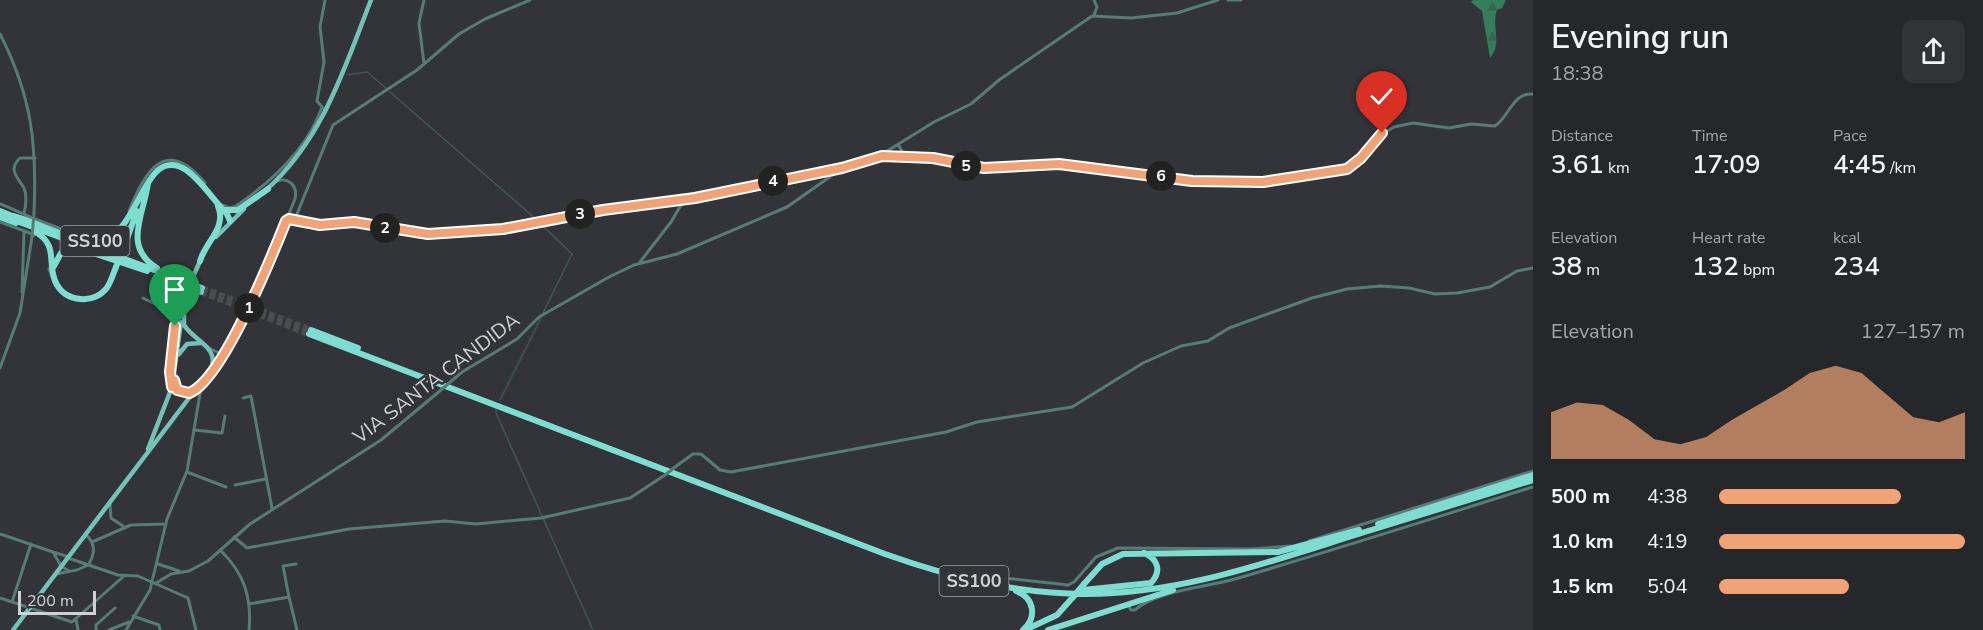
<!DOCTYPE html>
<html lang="en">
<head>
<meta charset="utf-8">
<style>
	body { margin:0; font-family:"Nunito Sans",sans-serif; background:#323337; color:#f1f3f6; height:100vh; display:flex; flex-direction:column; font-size:22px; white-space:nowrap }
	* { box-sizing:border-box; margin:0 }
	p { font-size:20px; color:#a4a5a9 }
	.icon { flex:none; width:33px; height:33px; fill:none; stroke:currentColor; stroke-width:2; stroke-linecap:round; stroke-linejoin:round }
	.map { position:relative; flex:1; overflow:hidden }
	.drawer { display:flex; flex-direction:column; background:#26272b; width:450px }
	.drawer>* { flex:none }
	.scale { position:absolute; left:18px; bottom:15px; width:78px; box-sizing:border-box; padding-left:6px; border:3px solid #d0d1d4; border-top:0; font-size:16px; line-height:21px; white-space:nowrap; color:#d0d1d4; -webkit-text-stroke:4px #323439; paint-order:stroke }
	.pin { position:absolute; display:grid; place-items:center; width:51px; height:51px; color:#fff; margin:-62px -26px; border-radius:50% 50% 50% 0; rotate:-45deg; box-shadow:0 0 6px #0007 }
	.pin .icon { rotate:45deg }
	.km { position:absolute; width:30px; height:30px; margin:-15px; border-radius:50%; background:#222; color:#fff; font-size:16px; line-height:30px; text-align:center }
	.round { display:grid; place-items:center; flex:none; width:63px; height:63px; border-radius:12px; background:#323337 }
	.headline { display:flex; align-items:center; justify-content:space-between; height:102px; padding:0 18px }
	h1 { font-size:33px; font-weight:600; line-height:45px }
	.figures { display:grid; grid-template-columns:repeat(3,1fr); gap:9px; height:102px; padding:6px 18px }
	.figures div { display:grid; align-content:center }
	.figures b { font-size:26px; font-weight:600 }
	.figures small { font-size:16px; font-weight:400 }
	.figures p { font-size:16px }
	.chart { height:168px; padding:12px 18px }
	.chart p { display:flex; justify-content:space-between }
	.chart svg { width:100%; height:108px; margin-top:6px; fill:#efa377; opacity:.7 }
	ul { padding:0 18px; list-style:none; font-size:20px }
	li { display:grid; grid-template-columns:96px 72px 1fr; align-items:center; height:45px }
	li i { height:15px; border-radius:8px; background:#efa377 }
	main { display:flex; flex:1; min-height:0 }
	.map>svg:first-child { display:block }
</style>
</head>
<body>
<main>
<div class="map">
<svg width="1533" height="630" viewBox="0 0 1533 630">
	<defs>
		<pattern id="forest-firs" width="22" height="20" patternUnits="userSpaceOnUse" patternTransform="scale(1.5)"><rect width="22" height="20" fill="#357d59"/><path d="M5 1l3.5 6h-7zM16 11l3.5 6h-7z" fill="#39644f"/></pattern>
	</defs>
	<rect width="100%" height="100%" fill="#323439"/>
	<path fill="url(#forest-firs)" d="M1473 0H1506L1502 8 1497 10C1491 26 1503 44 1490 58L1482 11 1471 2Z"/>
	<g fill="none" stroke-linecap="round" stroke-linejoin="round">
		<path stroke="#42555c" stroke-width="1.5" d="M347 75 367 72 387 89
			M390 92 537 220
			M542 225 572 254 543 313
			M500 400 541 318
			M496 409V413L593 630"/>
		<path stroke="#4a4c50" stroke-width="6" stroke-dasharray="6 3" stroke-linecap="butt" d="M202 288 311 330
			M201 292 309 334"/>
		<path stroke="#577b76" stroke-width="3" d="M424 0 419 23 424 64
			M1094 0 1097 7 1094 15
			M1228 0H1241
			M0 34C32 97 37 144 34 213
			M323 108 317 101 324 62 320 27 325 0
			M898 144 905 157
			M879 156 934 122 971 104 999 80 1092 16 1131 18 1177 13 1218 0
			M0 204C31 216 86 247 116 229
			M222 205 230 208 236 206C271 182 308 148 322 107
			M129 211C145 170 166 136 205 183
			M24 213C26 206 27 195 24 188 19 179 7 170 20 158H35
			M295 219 333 125 417 70 459 34 485 19 530 0
			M286 221 295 219 323 225 351 222 428 234 503 229 592 211 704 196 842 168 882 156 933 158 984 168 1027 164H1059L1192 181 1263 182 1347 169 1361 158 1377 137 1394 127 1413 123 1449 128 1471 124 1495 126C1509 117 1513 92 1533 94
			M0 222 35 235
			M640 262 671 222 684 200
			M49 269 55 285
			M22 292 24 232
			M143 298 176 314 171 382
			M209 348 221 354
			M0 368 20 313 32 237
			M211 370 256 293 295 199C298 186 289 177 276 181
			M462 372 517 339 539 317 609 277 634 265 677 254 787 207 841 169
			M243 398 251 396 272 508
			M195 430 222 433 225 416
			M679 464 693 454H701L720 470 731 472 946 432 977 422 1072 407 1143 363 1181 346 1208 341 1229 328 1312 298 1347 289 1381 286 1409 288 1435 294 1457 293 1490 287 1517 271 1533 268
			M187 472 226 487
			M235 485 266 479
			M110 504 111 518 123 526
			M0 534 53 552
			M86 535C96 543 95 555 88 565
			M234 537 247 548 349 529 445 521 476 524 541 518 630 498 665 475
			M1309 541 1533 471
			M92 542 131 525 166 524
			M221 551C244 573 252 598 249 630
			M68 558 118 575 138 576 188 598 196 630
			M158 564 179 571
			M69 571 61 566 53 552 69 557
			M56 574 77 570 88 565
			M996 577 1068 585 1074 582 1096 557 1118 548 1251 549 1291 546
			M156 583 171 574 189 571 208 561 250 524 381 440 435 395
			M289 597 297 630
			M0 598 72 622 124 576
			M12 602 31 544
			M249 604 289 597 283 566 296 564
			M1128 605 1131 610H1135C1155 591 1208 587 1235 579 1335 550 1434 518 1533 487
			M133 616 159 625 160 630
			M76 619 78 630
			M96 630V625L115 608
			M109 630 129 622
			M126 630 150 590 167 519 187 471 202 382"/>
		<path stroke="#74c1b7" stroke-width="4.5" d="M266 190C323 139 344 69 371 0
			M216 237 244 209
			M192 279 201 259
			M183 307 188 289
			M179 354 187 344 201 343
			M174 382 181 393 195 391
			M148 449 172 387 181 322
			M13 630 211 369C220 347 194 341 184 325V306"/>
		<path stroke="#7eddd0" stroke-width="6" d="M148 183C144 214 122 247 157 268
			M225 210H238L268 189
			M0 211 17 218
			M13 216C38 222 76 245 101 240 141 233 143 143 186 170 201 180 214 201 227 214L230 221
			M0 217 16 223
			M14 220 86 247
			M34 231C61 246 45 264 57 285 67 302 93 304 106 289 111 283 113 274 116 267
			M82 243 202 288
			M124 247 137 211
			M200 261C206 241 227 228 218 206
			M54 266 61 253 72 248 81 249 147 271
			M165 279 201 292
			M311 330 358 348
			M309 334 885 554C950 577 1016 594 1085 594 1184 594 1274 560 1368 531 1423 514 1478 497 1533 480
			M1378 524 1533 475
			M1084 584 1102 564 1123 554 1278 552 1359 530
			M1083 590 1151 583C1162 571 1158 559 1144 553
			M1016 591C1035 598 1037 618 1023 630
			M1025 630 1057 615 1074 596
			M1048 630 1173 590"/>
		<path stroke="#577b76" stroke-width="3" d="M32 237 34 213
			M435 395 462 372
			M665 475 679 464"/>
		<path stroke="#74c1b7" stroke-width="4.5" d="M188 289 192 279"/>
		<path stroke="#7eddd0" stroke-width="6" d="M116 267 124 247
			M1074 596 1084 584"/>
	</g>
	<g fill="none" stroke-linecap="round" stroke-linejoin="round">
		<g stroke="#fff" stroke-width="12">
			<path id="route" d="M175 326 170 372 172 387 174 380 177 390 189 393C222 381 272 256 286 221L289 219 320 225 354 222 428 234 503 229 603 210 695 198 842 168 882 156 933 158 984 168 1059 164 1192 181 1263 182 1347 169 1361 158 1382 133"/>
		</g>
		<use href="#route" stroke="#efa377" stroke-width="8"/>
	</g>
	<g text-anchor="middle" stroke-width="5" stroke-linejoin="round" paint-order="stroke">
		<g fill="#323439" stroke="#a1a2a6" stroke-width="1.5">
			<rect x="60.5" y="226" width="69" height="30" rx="4.5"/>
			<rect x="939.5" y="566" width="69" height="30" rx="4.5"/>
		</g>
		<g font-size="18" font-weight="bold" fill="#d0d1d4">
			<text x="95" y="247">SS100</text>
			<text x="974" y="587">SS100</text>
		</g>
		<g font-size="20" fill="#d0d1d4" stroke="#323439">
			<text transform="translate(436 378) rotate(-37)" y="7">VIA SANTA CANDIDA</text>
		</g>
	</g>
</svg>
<div class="scale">200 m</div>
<div class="pin" style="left:175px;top:326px;background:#1e9e55"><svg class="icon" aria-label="arrive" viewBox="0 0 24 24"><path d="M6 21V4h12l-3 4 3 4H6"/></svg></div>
<div class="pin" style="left:1382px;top:133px;background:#d93025"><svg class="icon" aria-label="check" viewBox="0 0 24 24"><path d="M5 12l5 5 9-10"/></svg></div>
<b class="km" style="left:249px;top:308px">1</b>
<b class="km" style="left:385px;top:228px">2</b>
<b class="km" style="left:580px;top:214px">3</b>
<b class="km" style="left:773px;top:181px">4</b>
<b class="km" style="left:966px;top:166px">5</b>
<b class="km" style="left:1161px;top:176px">6</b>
</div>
<section class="drawer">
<div class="headline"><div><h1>Evening run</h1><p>18:38</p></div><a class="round"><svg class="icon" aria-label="share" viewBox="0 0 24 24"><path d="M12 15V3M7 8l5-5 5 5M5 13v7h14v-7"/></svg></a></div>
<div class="figures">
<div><p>Distance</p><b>3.61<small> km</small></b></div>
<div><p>Time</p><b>17:09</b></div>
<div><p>Pace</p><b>4:45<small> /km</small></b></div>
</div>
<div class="figures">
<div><p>Elevation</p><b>38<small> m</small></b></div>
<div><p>Heart rate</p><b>132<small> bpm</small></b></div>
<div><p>kcal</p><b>234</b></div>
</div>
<div class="chart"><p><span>Elevation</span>127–157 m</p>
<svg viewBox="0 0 160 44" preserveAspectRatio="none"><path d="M0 44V25L10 21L20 22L30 28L40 36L50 38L60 35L70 28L80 22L90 16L100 9L110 6L120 9L130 18L140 27L150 29L160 25V44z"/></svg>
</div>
<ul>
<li><b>500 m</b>4:38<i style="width:74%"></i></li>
<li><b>1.0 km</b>4:19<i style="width:100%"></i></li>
<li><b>1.5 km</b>5:04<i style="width:53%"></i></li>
</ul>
</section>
</main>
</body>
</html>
